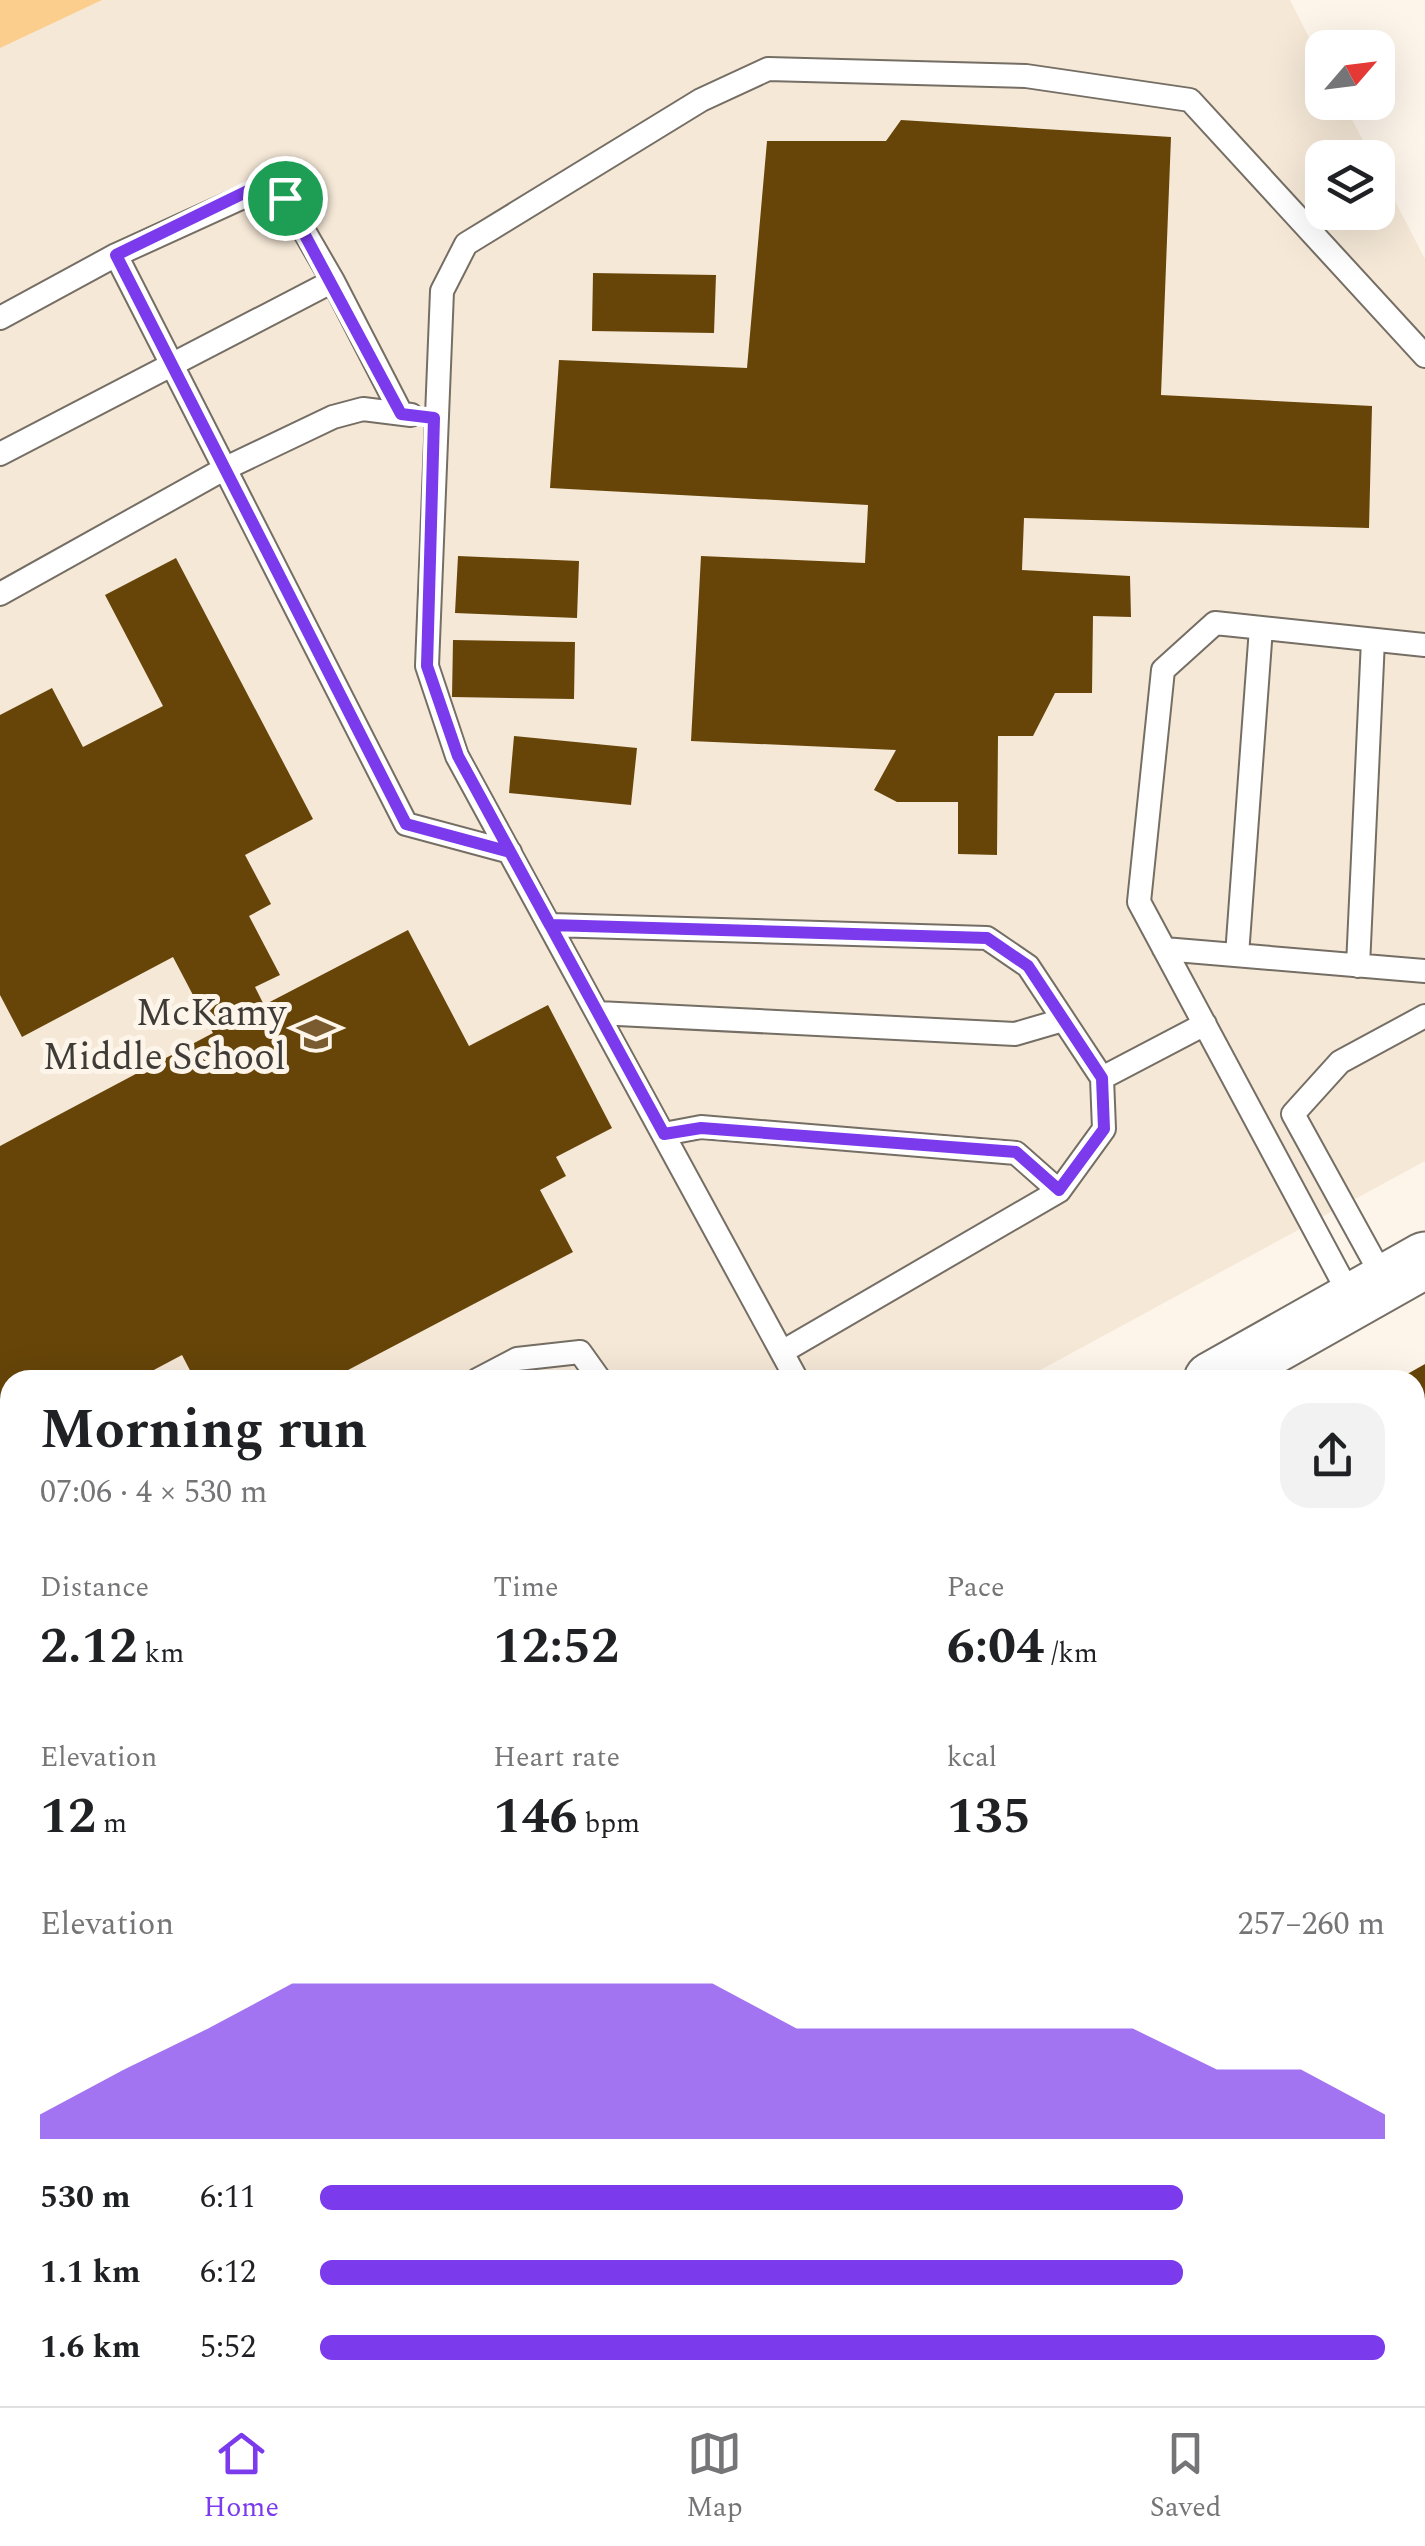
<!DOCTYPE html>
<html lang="en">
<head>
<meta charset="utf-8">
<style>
	body { margin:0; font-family:Spectral,serif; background:#f2f2f2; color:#202124; height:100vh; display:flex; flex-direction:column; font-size:38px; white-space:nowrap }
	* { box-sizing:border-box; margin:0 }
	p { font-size:32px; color:#757577 }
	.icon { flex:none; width:55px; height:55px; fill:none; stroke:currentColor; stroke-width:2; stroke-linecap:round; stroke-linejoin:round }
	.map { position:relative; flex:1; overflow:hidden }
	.drawer { position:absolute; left:0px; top:1370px; width:1425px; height:1038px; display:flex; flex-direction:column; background:#fff; border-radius:30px 30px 0 0; box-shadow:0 10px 40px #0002 }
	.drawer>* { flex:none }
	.needle { width:65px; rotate:62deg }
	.tools { position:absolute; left:1305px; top:30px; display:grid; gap:20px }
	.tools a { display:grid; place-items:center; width:90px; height:90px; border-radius:20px; background:#fff; box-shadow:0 10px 40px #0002; font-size:50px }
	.pin { position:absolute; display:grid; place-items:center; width:85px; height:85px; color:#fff; margin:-42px; border:5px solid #fff; border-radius:50%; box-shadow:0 2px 10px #0007 }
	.round { display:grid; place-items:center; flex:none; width:105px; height:105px; border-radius:30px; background:#f2f2f2 }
	.head { display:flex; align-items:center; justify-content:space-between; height:170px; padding:0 40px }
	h1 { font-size:55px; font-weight:700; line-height:75px }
	.figures { display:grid; grid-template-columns:repeat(3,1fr); gap:15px; height:170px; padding:10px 40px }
	.figures div { display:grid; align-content:center }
	.figures b { font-size:50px; font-weight:700 }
	.figures small { font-size:28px; font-weight:400 }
	.figures p { font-size:28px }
	.chart { height:280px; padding:20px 40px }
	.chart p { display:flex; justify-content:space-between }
	.chart svg { width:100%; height:180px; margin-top:10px; fill:#7c3aed; opacity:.7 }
	ul { padding:0 40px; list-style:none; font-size:32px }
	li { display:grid; grid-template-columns:160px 120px 1fr; align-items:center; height:75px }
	li i { height:25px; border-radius:12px; background:#7c3aed }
	.menu { display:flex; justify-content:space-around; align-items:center; height:140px; border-top:2px solid #e0e0e0; background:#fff; font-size:28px; color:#757577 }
	.menu a { display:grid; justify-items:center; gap:5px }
	.menu .selected { color:#7c3aed }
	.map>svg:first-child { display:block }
</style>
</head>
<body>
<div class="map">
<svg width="1425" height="2406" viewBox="0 0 1425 2406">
	<rect width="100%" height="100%" fill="#fdf5ea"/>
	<path fill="#f5e8d7" d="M0 0H1290L1322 63V102L1343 103 1372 157 1322 158V212H1378V168L1425 259V1161L1022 1380H10V1810L0 1791Z"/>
	<path fill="#fcce8e" d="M0 0H102L0 48Z"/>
	<path fill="#674509" d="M901 120 1171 137 1161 395 1372 406 1369 528 1024 518 1022 570 1130 576 1131 617 1093 616 1092 693H1055L1033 736H998L997 855 958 854V802H897L874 790 896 750 691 741 701 556 865 563 868 505 550 488 559 360 747 368 767 141H886Z
		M593 273 716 275 714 333 592 331Z
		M458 556 579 561 577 618 455 613Z
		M176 558 313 819 245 855 271 904 249 916 280 975 255 987 264 1005 408 930 469 1046 548 1005 612 1128 556 1157 566 1176 540 1190 573 1252 329 1380H195L182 1355 135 1380H10V1446L0 1451V1146L213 1033 173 957 22 1037 0 995V715L52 688 83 747 163 706 105 595Z
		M453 640 575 642 574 699 452 697Z
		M514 736 637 748 631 805 509 793Z
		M1425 1364V1407L1420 1410 1415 1400V1380L1402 1377Z
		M1415 2013 1425 2031V2111L1415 2117Z
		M10 2225V2289L0 2271V2231Z
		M1425 2351V2406H1388L1383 2398H1415V2357Z
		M302 2398H430L414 2406H307Z
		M753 2398H809L814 2406H753L757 2404Z
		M847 2398H912L896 2406H851Z"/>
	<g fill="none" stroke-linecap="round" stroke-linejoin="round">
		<g stroke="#756e64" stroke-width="26">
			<path id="service" d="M116 255 263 188 285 198 333 281
				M0 318 116 255 406 824 510 852
				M0 454 333 281 401 413
				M0 594 224 469 333 417 363 409 411 415
				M550 925 987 938 1028 966 1102 1078 1104 1129 1059 1191 782 1352
				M1164 949 1425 971
				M1237 955 1261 628
				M1358 966 1373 640
				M598 1013 1015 1034 1063 1020
				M1102 1078 1205 1024
				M664 1134 701 1127 1016 1153 1059 1191
				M1386 1283 1293 1114 1340 1062 1425 1016
				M1353 1301 1139 902 1163 670 1215 623 1425 645
				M477 1380 517 1359 580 1352 600 1380
				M797 1380 457 756 427 666 442 291 466 244 701 100 768 69 1026 76 1190 100 1425 356
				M0 1703 10 1723"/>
		</g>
		<g stroke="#756e64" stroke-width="46">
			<path id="minor" d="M1415 1667 1425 1662
				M1415 2255 1425 2250
				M104 2406 119 2398
				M1148 2406 1163 2398"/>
		</g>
		<g stroke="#756e64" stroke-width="59">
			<path id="tertiary" d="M1212 1380 1425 1260
				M0 2061 10 2055"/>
		</g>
		<use href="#service" stroke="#fff" stroke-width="22"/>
		<use href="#minor" stroke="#fff" stroke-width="42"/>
		<use href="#tertiary" stroke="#fff" stroke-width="55"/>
	</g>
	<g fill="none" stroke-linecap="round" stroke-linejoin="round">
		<g stroke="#fff" stroke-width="20">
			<path id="route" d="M285 198 401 414 434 418 427 666 458 756 664 1134 701 1128 1016 1152 1059 1190 1104 1129 1102 1078 1028 966 987 938 550 925 510 852 406 824 116 255 252 189 274 191 285 198"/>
		</g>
		<use href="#route" stroke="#7c3aed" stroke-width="12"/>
	</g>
	<defs>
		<g id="school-bare" transform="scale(3)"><path d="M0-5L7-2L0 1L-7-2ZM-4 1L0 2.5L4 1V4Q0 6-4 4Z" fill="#795b2f" stroke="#fdf5ea" stroke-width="2.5" paint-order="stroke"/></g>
	</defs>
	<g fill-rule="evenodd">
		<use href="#school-bare" x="316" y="1034"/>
	</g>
	<g text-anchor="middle" stroke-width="10" stroke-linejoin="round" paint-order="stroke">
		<g font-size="38" fill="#3f3c38" stroke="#fdf5ea" text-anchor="end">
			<text x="286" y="1025">McKamy<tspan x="286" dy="44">Middle School</tspan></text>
		</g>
	</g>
</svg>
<div class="tools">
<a><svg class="needle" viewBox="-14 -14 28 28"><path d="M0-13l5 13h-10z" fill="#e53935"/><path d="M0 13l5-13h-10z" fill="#757577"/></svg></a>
<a><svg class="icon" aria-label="layers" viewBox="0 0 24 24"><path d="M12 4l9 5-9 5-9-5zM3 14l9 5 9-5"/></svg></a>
</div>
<div class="pin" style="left:285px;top:198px;background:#1e9e55"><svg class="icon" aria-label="arrive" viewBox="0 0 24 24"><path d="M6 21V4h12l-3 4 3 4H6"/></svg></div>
<section class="drawer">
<div class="head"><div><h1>Morning run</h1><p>07:06 · 4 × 530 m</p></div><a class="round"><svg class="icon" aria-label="share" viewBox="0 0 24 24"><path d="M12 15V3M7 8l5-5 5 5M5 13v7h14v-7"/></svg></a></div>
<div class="figures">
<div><p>Distance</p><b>2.12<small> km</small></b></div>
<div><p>Time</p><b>12:52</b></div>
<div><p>Pace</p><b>6:04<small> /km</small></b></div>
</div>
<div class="figures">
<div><p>Elevation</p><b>12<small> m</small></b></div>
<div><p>Heart rate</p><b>146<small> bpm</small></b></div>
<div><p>kcal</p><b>135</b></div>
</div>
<div class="chart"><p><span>Elevation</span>257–260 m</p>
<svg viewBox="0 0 160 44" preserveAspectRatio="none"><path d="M0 44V38L10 27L20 17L30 6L40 6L50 6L60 6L70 6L80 6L90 17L100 17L110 17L120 17L130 17L140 27L150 27L160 38V44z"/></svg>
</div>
<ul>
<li><b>530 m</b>6:11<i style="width:81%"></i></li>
<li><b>1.1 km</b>6:12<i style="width:81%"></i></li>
<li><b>1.6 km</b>5:52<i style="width:100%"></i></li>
</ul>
</section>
</div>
<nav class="menu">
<a class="selected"><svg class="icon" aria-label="home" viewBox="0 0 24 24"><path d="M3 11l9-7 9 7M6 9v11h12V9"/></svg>Home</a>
<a><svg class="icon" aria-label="map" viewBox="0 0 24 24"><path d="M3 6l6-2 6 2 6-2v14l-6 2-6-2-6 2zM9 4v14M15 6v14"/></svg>Map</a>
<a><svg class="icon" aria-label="saved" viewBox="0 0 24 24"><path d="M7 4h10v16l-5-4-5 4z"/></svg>Saved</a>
</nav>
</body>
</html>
